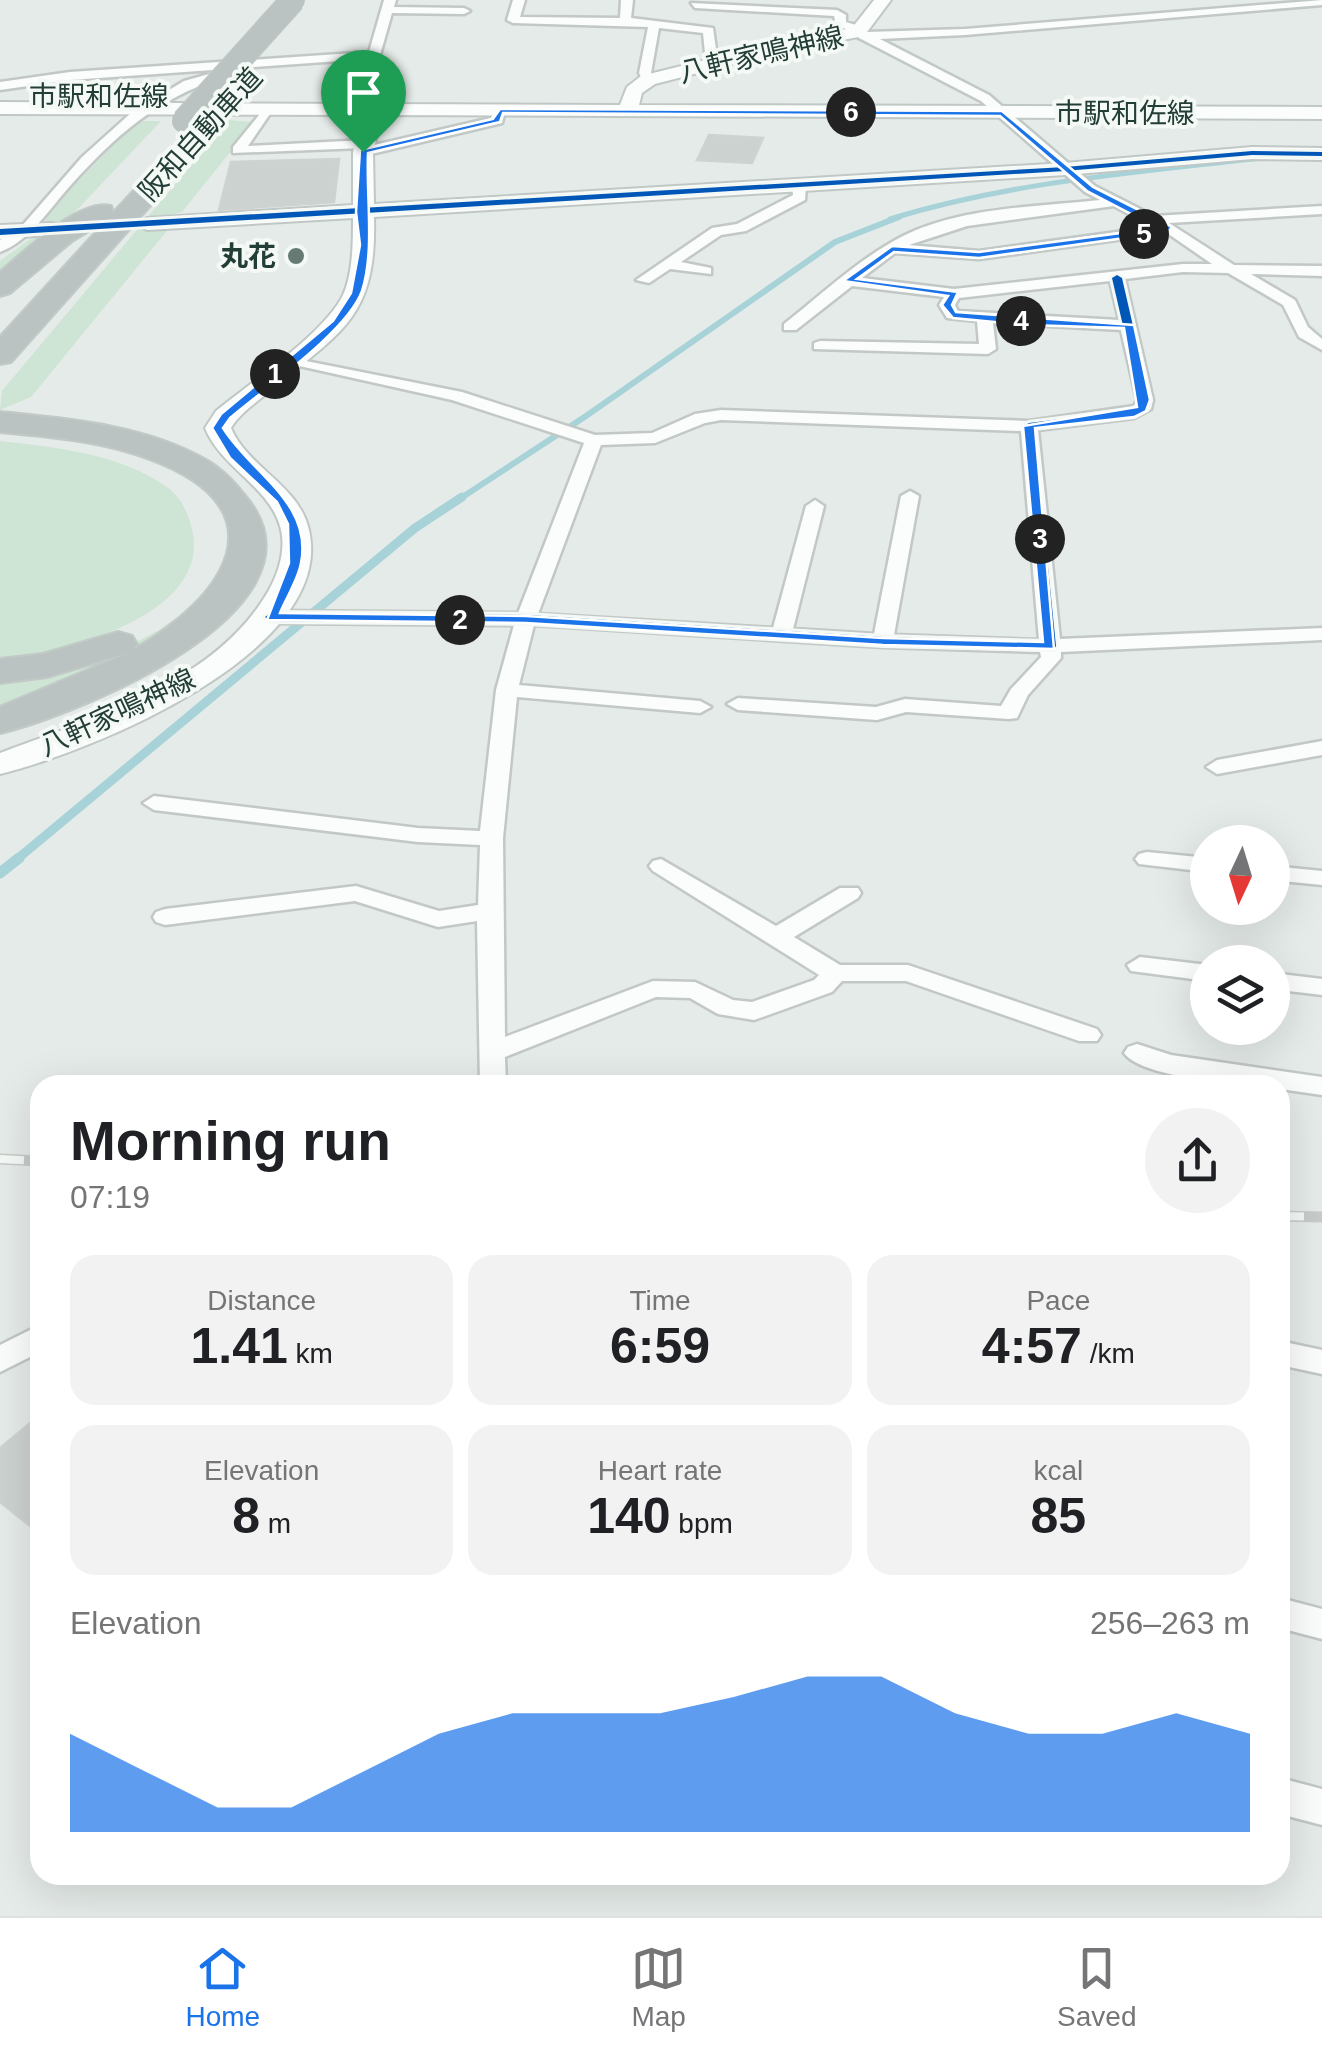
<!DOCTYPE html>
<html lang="en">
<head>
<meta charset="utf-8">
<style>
	body { margin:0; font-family:Arial,"Noto Sans JP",sans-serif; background:#f2f2f2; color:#202124; height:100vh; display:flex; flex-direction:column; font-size:38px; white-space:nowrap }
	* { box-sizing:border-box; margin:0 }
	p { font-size:32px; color:#757577 }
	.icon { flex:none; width:55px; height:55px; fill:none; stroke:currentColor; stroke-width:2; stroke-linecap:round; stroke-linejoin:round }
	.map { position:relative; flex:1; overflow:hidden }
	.sheet { position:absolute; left:30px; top:1075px; width:1260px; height:810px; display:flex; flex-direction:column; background:#fff; border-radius:30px; box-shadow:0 10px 40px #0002 }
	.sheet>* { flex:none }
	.needle { width:65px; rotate:184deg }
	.tools { position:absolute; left:1190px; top:825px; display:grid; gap:20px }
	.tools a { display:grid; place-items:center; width:100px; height:100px; border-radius:50%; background:#fff; box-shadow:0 10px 40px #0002; font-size:50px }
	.pin { position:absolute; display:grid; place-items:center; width:85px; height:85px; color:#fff; margin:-102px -42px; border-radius:50% 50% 50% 0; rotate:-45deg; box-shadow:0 0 10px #0007 }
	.pin .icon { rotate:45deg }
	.km { position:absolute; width:50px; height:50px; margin:-25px; border-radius:50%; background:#222; color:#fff; font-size:28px; line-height:50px; text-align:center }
	.round { display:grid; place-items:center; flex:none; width:105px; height:105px; border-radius:52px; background:#f2f2f2 }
	.head { display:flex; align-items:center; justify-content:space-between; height:170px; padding:0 40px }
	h1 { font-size:55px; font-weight:700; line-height:75px }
	.figures { display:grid; grid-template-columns:repeat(3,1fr); gap:15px; height:170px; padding:10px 40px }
	.figures div { display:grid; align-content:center; border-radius:25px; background:#f2f2f2; text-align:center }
	.figures b { font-size:50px; font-weight:700 }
	.figures small { font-size:28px; font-weight:400 }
	.figures p { font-size:28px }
	.chart { height:280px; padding:20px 40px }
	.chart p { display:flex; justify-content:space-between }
	.chart svg { width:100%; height:180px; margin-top:10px; fill:#1a73e8; opacity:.7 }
	.dock { display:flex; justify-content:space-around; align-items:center; height:140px; border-top:2px solid #e0e0e0; background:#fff; font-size:28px; color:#757577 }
	.dock a { display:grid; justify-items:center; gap:5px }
	.dock .active { color:#1a73e8 }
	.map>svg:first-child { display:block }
</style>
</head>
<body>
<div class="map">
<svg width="1322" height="1916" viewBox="0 0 1322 1916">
	<rect width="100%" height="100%" fill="#e5ebe8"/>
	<path fill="#cee4d4" d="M229 120 252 122 251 126 182 212 152 219 170 227 31 397 0 410 2 391Z
		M143 121H161L53 235 0 278V261L33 237 44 236 56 224 41 219 132 126Z
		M0 441C54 447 123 454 168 488 182 498 190 517 193 534 207 618 59 653 0 661Z
		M209 594 142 648 0 710V682L112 655 159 630Z"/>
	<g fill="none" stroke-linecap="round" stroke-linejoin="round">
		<path stroke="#a7d3d8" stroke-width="5" d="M890 219C1014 181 1142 172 1270 157"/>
		<path stroke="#a7d3d8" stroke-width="6" d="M458 500 586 416 835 242 899 217"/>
		<path stroke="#a7d3d8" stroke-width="9" d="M16 860 415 528 462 497"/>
		<path stroke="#a7d3d8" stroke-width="11" d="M0 873 19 858"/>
	</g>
	<path fill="#ccd2cf" stroke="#ced3d1" stroke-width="2.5" d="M709 135 763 138 752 163 697 160Z
		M339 159 334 202 219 210 231 162Z
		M40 1415V1534L0 1502V1448Z"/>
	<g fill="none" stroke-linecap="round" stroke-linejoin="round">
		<g stroke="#c2c8c5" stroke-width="5">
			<path id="street" d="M384 0H396L394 7 464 8 470 11 464 14 392 13 380 55 383 97 377 101 371 97 368 59 70 80 0 90V82L70 72 369 52Z
				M513 0H525L520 17 620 18 621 0H633L631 18 713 28 718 63 712 67 706 63 703 33 659 28 651 73 654 80 644 83 639 73 648 27 513 23 507 20Z
				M1322 0V5L965 35 880 39 989 95 1095 186 1154 216 1322 206V214L1169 223 1234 265 1322 266V276L1251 274 1295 300 1308 327 1322 339V350L1299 337 1283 305 1228 273 1183 272 1125 279 1153 400 1151 409 1134 418 1038 430 1060 639 1322 628V640L1061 652V658L1028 695 1017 718 1009 719 906 712 877 720 738 710 727 704 738 698 876 707 905 699 1001 706 1011 689 1041 657 1040 652 883 647 534 625 519 685 700 701 711 707 700 713 517 697 503 838 505 1037 653 981 695 982 733 1000 752 1002 814 980 819 975 653 871 649 866 653 861 661 859 776 926 840 888H858L861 893 858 898 794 937 840 965H908L1097 1029 1101 1035 1097 1041H1079L906 981H842L832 992 754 1020 718 1014 690 998 656 997 505 1057 506 1085H480L477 921 438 927 355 901 165 925 156 922 153 917 156 912 165 909 356 886 439 911 478 905 480 845 418 842 154 810 143 803 154 796 418 828 480 831 496 690 514 625 271 623 261 617 271 611 518 613 584 443 452 400 286 363V357L462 392 595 435 652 433 695 414 721 410 1029 421 1134 406 1137 400 1121 330 993 323 996 349 988 354 814 349V343L820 341 979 344 977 321 947 318 939 305 944 297 852 286 796 330H784V324C822 294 860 258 903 236 961 207 1036 207 1100 200L1085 192 981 101 859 38 853 31 836 26 834 16 695 8 691 3 837 10 846 15V22L866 28 867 32 965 29ZM1114 206 1153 227 979 251 909 245 967 226ZM1167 233 1212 264H1183L954 289 862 278 895 253 979 259ZM1110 281 1119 320 958 311 955 305 959 298ZM721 420 1021 431 1039 640 894 635 919 496 910 491 901 496 874 634 793 629 824 506 815 500 806 506 773 628 538 614 601 445 655 443 705 423Z
				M216 72 220 79C159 97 114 137 71 185 49 209 31 240 0 252V240L21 227 82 157 131 113 184 81Z
				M268 104 274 108 248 146 365 140 370 146 491 118 495 108 505 111 502 123 363 156 356 152 363 148 233 153V147Z
				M799 181 806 185 805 200 746 231 721 235 681 262 711 268V274L670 269 649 283 636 280 712 228 737 224 793 195 792 185Z
				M1322 741V755L1217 774 1206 767 1217 760Z
				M1147 852 1208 858V872L1139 864 1135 859 1139 854Z
				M1272 866 1322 871V885L1272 880Z
				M1140 957 1208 965V981L1131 971 1127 965Z
				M1272 973 1322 979V995L1272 989Z
				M1137 1044 1171 1055 1322 1077V1095L1280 1089V1085C1248 1085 1142 1079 1124 1053L1128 1047Z
				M40 1325V1352L0 1372V1345Z
				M1280 1341 1322 1350V1374L1280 1365Z
				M1280 1598 1322 1609V1639L1280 1628Z
				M1280 1778 1322 1789V1825L1280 1814Z"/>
		</g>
		<g stroke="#c0c8c5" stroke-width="4">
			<path id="secondary" d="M874 0H891L864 36 783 51 655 84 642 93 639 105 1322 107V119L382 115 373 152 374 204 1065 163 1252 147 1322 148V160L1252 159 1065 175 374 217C377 319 341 331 270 391 257 402 240 413 231 428 248 468 299 485 309 530 337 652 90 752 0 774V753C95 717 216 683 269 590 280 570 287 545 279 523 266 485 221 467 205 428L216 411C250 383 325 333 343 295 353 273 353 242 353 218L147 230 136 224 147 218 353 205V152L363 115 0 114V102L366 104 370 93 377 91 386 97 385 104 620 105 627 87 641 76 782 41 852 28Z
				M51 223 59 224 62 229 59 234 0 239V225Z"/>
		</g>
		<g stroke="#c1cac7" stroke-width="4">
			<path id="highway" d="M213 113 222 115 225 120 222 125 11 362 0 364V337L108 219 72 241 10 293 0 296V272C24 252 79 198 111 206L113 213 204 115Z
				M0 412C69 419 145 425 206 460 224 470 237 485 250 502 331 612 75 715 0 733V707L128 653 47 677 0 683V659L43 654 118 632 132 636 137 644 133 650C223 599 286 511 152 460 104 441 51 437 0 432Z"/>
		</g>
		<use href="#street" fill="#fbfcfc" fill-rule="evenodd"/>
		<use href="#secondary" fill="#fbfcfc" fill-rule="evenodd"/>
		<use href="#highway" fill="#bac3c1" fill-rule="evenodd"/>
		<g stroke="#c7cbc9" stroke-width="11">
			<path id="rail" d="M0 1159 40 1161
				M1280 1216 1322 1217"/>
		</g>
		<use href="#rail" stroke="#f4f9f6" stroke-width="8" stroke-dasharray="24" stroke-linecap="butt"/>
		<g stroke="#c1cac7" stroke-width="26" stroke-linecap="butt">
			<path id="highway-bridge" d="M184 121 293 0"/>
		</g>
		<use href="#highway-bridge" stroke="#bac3c1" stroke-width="24"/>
		<g stroke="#f4f9f6" stroke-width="6">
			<path id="cycleway" d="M1252 151 1322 152V156L1252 155 1065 171 0 235V229L1065 167Z
				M1117 275 1122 278 1150 400 1147 409 1134 416 1034 428 1056 646 1054 649 883 645 527 623 271 621 265 617 271 613 527 615 883 637 1044 642 1024 426 1029 423 1132 410 1137 407 1140 400 1112 278Z"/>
		</g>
		<use href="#cycleway" fill="#0057b8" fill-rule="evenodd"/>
	</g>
	<path fill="#1a73e8" stroke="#fff" stroke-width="2.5" fill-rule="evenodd" d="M500 109 1002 111 1093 187 1172 227 1168 232 979 258 894 252 857 279 958 292 952 305 956 312 1134 325 1150 400 1146 411 1134 417 1035 428 1054 649 883 645 526 623 267 620 289 563 288 524 277 502 230 458 212 428 221 414 333 321 351 293 360 245 356 212 360 150 493 119ZM503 113 1000 116 1087 191 1158 228 979 252 892 246 843 281 948 296 942 305 953 318 1027 325 1124 328 1137 407 1023 426 1043 642 883 638 526 616 280 613C286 598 298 580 301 563 313 503 251 473 223 428L230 418C264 389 348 331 362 291 375 251 366 196 368 153L500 122Z"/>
	<circle fill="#677b74" stroke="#f4f9f6" stroke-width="4" cx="296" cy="256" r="10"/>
	<g text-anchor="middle" stroke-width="8" stroke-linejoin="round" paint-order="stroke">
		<g font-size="28" fill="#233e36" stroke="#f4f9f6">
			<text transform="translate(761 54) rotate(-13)" y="10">八軒家鳴神線</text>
			<text x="99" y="106">市駅和佐線</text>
			<text x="1125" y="123">市駅和佐線</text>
			<text transform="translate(200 134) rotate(-48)" y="10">阪和自動車道</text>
			<text transform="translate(117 712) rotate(-25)" y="10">八軒家鳴神線</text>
		</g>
		<g font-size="28" font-weight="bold" fill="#233e36" stroke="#f4f9f6" text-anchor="end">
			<text x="276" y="266">丸花</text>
		</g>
	</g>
</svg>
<div class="tools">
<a><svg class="needle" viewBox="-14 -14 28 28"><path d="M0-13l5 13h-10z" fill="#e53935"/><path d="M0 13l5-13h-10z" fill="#757577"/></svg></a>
<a><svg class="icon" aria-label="layers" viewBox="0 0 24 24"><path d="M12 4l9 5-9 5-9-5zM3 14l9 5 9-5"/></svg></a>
</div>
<div class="pin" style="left:363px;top:152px;background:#1e9e55"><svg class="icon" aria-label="arrive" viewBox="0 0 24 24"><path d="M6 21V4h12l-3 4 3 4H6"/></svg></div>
<b class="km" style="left:275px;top:374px">1</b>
<b class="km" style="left:460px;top:620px">2</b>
<b class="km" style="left:1040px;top:539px">3</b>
<b class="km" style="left:1021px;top:321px">4</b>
<b class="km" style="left:1144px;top:234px">5</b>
<b class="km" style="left:851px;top:112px">6</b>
<section class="sheet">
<div class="head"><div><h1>Morning run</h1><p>07:19</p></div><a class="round"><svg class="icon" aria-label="share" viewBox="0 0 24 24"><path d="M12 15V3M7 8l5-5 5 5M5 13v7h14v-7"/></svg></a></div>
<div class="figures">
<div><p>Distance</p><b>1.41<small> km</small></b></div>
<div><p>Time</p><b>6:59</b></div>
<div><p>Pace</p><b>4:57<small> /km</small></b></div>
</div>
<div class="figures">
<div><p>Elevation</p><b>8<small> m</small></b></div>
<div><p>Heart rate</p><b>140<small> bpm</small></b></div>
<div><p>kcal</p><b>85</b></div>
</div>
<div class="chart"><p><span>Elevation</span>256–263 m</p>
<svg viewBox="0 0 160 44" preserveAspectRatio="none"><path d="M0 44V20L10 29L20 38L30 38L40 29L50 20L60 15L70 15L80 15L90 11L100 6L110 6L120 15L130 20L140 20L150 15L160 20V44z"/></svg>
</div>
</section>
</div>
<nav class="dock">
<a class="active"><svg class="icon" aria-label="home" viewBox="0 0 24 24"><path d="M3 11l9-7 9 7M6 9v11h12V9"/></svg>Home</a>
<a><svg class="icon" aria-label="map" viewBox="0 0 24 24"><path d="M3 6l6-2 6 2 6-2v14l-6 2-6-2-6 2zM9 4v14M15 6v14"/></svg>Map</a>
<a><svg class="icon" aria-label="saved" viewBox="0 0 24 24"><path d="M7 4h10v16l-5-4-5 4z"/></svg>Saved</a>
</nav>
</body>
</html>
